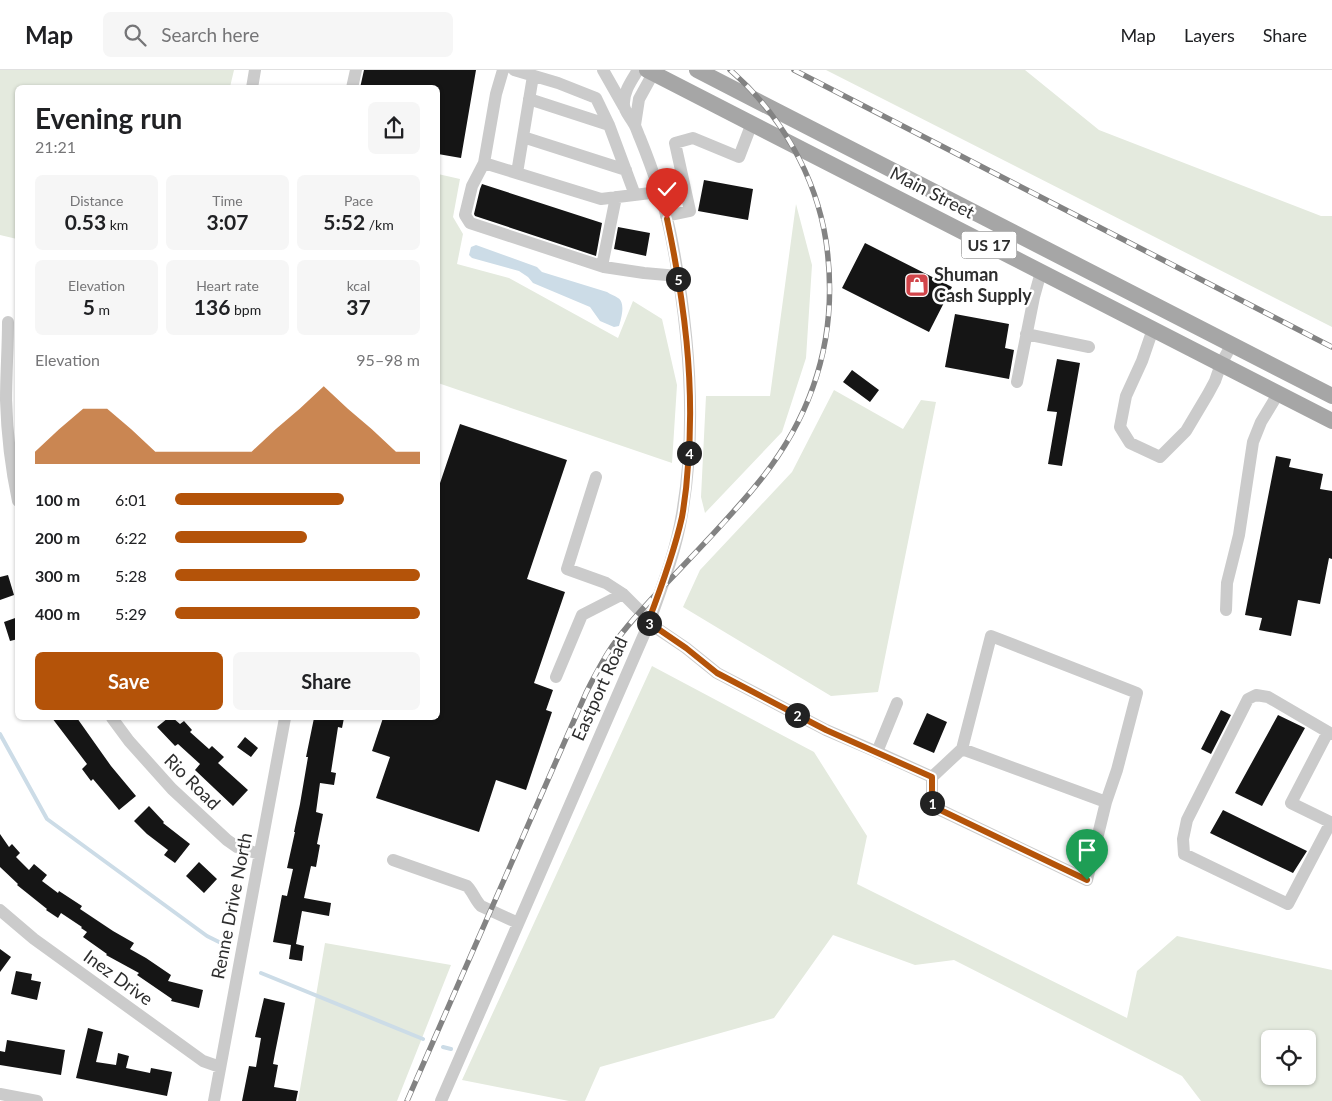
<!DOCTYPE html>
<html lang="en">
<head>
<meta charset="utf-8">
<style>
	body { margin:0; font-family:Lato,sans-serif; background:#f6f6f6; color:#202124; height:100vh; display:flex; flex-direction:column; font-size:19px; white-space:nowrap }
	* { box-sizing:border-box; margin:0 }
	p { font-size:16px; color:#757577 }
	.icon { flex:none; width:28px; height:28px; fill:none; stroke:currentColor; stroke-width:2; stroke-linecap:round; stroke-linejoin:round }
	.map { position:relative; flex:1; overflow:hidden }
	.side { position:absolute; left:15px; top:15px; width:425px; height:635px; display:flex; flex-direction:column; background:#fff; border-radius:8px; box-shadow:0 1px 4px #0004 }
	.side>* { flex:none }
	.tools { position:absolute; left:1261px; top:960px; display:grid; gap:10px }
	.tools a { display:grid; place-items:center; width:55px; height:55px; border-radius:8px; background:#fff; box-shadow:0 1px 4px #0004; font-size:25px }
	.pin { position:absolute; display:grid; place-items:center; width:42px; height:42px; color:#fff; margin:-51px -21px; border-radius:50% 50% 50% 0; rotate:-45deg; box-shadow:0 0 5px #0007 }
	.pin .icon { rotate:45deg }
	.km { position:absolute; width:25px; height:25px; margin:-12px; border-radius:50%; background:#222; color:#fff; font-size:14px; line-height:25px; text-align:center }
	.round { display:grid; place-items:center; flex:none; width:52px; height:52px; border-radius:8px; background:#f6f6f6 }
	.headline { display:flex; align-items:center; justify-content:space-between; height:85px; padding:0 20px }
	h1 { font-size:28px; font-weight:700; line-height:38px }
	.stats { display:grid; grid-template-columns:repeat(3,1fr); gap:8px; height:85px; padding:5px 20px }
	.stats div { display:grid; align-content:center; border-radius:8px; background:#f6f6f6; text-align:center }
	.stats b { font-size:21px; font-weight:700 }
	.stats small { font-size:14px; font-weight:400 }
	.stats p { font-size:14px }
	.chart { height:140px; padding:10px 20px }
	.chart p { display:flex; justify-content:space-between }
	.chart svg { width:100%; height:90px; margin-top:5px; fill:#b45309; opacity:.7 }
	.cta { display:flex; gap:10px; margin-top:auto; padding:10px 20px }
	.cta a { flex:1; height:58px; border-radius:8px; background:#b45309; color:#fff; font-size:20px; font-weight:700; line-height:58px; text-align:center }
	.cta a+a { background:#f6f6f6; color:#202124 }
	ul { padding:0 20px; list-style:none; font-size:16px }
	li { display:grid; grid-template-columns:80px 60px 1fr; align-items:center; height:38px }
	li i { height:12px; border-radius:6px; background:#b45309 }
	header { display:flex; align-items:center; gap:30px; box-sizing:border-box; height:70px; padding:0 25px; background:#fff; border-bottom:1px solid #e0e0e0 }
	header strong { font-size:24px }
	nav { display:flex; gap:28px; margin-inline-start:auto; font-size:18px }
	.search { width:350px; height:45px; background:#f6f6f6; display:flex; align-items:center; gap:12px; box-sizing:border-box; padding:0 18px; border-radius:8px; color:#757577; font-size:19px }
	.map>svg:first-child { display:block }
</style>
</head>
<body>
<header>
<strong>Map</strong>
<div class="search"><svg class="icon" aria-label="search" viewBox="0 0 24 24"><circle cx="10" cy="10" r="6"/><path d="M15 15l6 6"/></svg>Search here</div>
<nav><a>Map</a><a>Layers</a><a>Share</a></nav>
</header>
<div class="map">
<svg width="1332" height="1031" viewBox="0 0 1332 1031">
	<rect width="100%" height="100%" fill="#fff"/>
	<path fill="#e4eade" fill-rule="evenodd" d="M0 0H234L230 17 18 18 17 169 0 165Z
		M826 0H1025L1099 60 1321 146H1332V257Z
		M438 104 460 109 453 147 463 164 457 194 509 208 618 268 633 231 662 249 677 315 672 393 438 313Z
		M796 134 812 195 806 288 782 362 705 443 701 427 706 326H770Z
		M834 320 903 359 921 330 936 332 878 622 831 626 683 537 700 500 792 402Z
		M652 596 814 682 867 766 857 814 1127 948 1137 901 1177 866 1332 900V1031H1201L1182 1006 954 890 915 895 833 865 774 948 600 997 585 1031H569L462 1010ZM1270 969H1308V1006H1270Z
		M325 873 451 895 397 1031H298Z"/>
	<path fill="#ccdce7" d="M476 175 537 197 542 202 607 222C611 225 614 225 618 228 626 233 621 249 619 256L614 257 600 251 590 237 533 213 528 207 519 201 472 188 469 185 471 177Z"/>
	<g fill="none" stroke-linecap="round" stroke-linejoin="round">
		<path stroke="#ccdce7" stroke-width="4" d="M0 664 47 749 207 866 219 872
			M261 903 423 969
			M443 977 451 979"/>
	</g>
	<path fill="#151515" d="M364 0H476L461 88 438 84V18H360Z
		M704 110 753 119 748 150 698 141Z
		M482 114 602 153 596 186 475 146 474 144 480 119Z
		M618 157 650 163 646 186 614 179Z
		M865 173 952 217 929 262 842 218Z
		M955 244 1009 254 1005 278 1014 280 1009 309 945 297Z
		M1057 289 1080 293 1062 396 1048 394 1057 342 1047 341Z
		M852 300 879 320 870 332 843 312Z
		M460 354 567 390 527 509 565 522 534 613 553 620 546 640 552 642 526 720 496 710 479 762 376 728 390 687 372 681 383 648H438V419Z
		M1276 386 1291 389 1289 397 1323 404 1320 419 1332 421V489L1329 488 1320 534 1298 530 1291 566 1259 560 1262 548 1245 545Z
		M8 505 14 525 0 530V507Z
		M18 547V569L10 571 4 552Z
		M1221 640 1231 645 1211 684 1201 679Z
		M927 643 947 652 934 683 913 674Z
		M1278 645 1305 658 1262 736 1235 723Z
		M52 648H77L111 696 136 726 119 740 93 709 91 711 82 699 87 694Z
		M168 648H173L180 654 184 651 192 660 190 662 209 679 212 676 224 687 218 693 248 720 233 736 195 700 200 694 178 674 175 676 157 657Z
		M314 648H344L342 658 338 657 331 702 336 703 334 715 320 713 316 742 323 744 317 774 320 775 316 797 311 796 304 828 331 833 329 846 302 841 296 874 304 876 302 891 289 889 291 875 273 872 282 825 287 826 293 799 287 798 295 762H294L300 734 308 687H306Z
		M245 667 258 678 251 687 237 677Z
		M149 736 164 752 163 753 190 774 175 793 164 785 168 780 147 764 134 751Z
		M1223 740 1307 781 1293 803 1210 763Z
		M0 764 9 777 12 774 20 783 16 787 29 800 34 794 47 805 42 811 58 823 59 821 82 836 80 839 113 861 134 873 130 879 146 888 171 905 168 911 203 920 199 938 171 931 172 929 137 905 139 903 106 885 107 884 83 867 87 862 81 858 82 857 61 843 58 848 46 840 47 839 17 815 18 814 0 797Z
		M199 792 217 809 204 823 186 806Z
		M0 879 11 887 0 902Z
		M16 901 32 904 31 910 41 912 37 930 11 924Z
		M264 928 285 933 275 983 273 994 278 995 274 1017 298 1021 296 1031H242L249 996 256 997 261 968 255 967Z
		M88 958 103 962 96 992 116 995 118 983 129 986 126 998 150 1003 151 998 172 1002 167 1026 76 1008Z
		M7 970 65 980 61 1005 0 995V981L5 982Z"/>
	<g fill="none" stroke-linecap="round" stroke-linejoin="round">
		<path stroke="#cbcbcb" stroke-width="12" d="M503 0 496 24 484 93 601 129 659 122
			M514 0 558 13 596 28 609 55 635 125
			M603 0 624 37
			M252 18 255 0
			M352 18 356 0
			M529 29 609 55
			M635 55 639 29 655 0
			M523 67 626 100
			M484 93 472 116 465 145 470 153 604 197 644 203 678 206
			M517 103 533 6
			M666 146 690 141 675 73 693 68 739 87 752 53
			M602 196 616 127
			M8 252C8 278 6 304 6 330 7 364 11 398 18 431
			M1153 259 1142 291 1126 326 1120 357 1130 373 1160 387 1186 361 1208 324 1215 311 1221 294 1232 274
			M1026 264 1089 277
			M1017 312 1034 227 1041 202
			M596 407 567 499 606 513 623 524 640 541 649 553 686 578 717 603 826 660 877 682 897 633
			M1226 540 1227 513 1239 465 1253 372 1261 352 1278 324
			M556 607 582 545 623 524
			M112 648 129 671 172 719 227 770 237 777 259 784
			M1328 662 1268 627 1256 625 1248 629 1187 750 1183 769 1184 784 1288 834 1331 752
			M1332 664 1328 662 1291 733 1332 753
			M962 679 1106 732
			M877 682 932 707V736L1087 810 1106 732 1117 700 1137 623 991 566 962 679 932 707
			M393 790 467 816C473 822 475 830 481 836L518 853
			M0 840 34 869 203 991 220 997
			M0 1024 37 1031
			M214 1031 285 648
			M441 1031 649 553C662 517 676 481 682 444 698 352 689 257 671 166 664 132 653 100 640 68 638 64 637 59 634 54 631 48 624 41 624 35 623 22 632 10 638 0"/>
		<path stroke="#a6a6a6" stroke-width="16" d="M647 0 1332 351
			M697 0 1332 326"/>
		<g stroke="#838383" stroke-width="5.5">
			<path id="rail" d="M794 0 1332 277
				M407 1031 586 623C595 605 604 587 616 571 629 553 645 536 660 520 695 483 731 447 762 408 817 338 839 260 826 171 816 106 780 43 730 0"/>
		</g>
		<use href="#rail" stroke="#fff" stroke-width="4" stroke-dasharray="11" stroke-linecap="butt"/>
	</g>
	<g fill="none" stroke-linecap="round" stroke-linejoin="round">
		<g stroke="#fff" stroke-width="10">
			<path id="route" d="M667 149C684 230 695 312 688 395 687 412 685 430 682 447 674 483 661 518 648 552L686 578 717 603 826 660 932 707V736L1087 810"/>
		</g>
		<use href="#route" stroke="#b45309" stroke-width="6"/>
	</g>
	<defs>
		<g id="shop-square" transform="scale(1.25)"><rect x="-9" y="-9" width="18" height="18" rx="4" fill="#d1454a" stroke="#fff"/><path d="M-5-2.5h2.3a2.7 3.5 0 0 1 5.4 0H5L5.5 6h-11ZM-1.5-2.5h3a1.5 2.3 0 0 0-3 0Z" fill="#fff"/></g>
	</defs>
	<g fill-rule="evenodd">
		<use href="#shop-square" x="917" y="215"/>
	</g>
	<g text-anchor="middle" stroke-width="5" stroke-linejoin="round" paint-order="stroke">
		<rect fill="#fff" stroke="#6d6d6d" stroke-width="1" x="961.5" y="161.5" width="55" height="27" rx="4"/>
		<g font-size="16" font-weight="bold" fill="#2e2e2e">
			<text x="989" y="181">US 17</text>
		</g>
		<g font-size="18" fill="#2e2e2e" stroke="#fff">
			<text transform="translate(932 123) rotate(27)" y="6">Main Street</text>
			<text transform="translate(600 619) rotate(-66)" y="6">Eastport Road</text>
			<text transform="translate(192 712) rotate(45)" y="6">Rio Road</text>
			<text transform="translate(232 836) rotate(-79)" y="6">Renne Drive North</text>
			<text transform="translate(118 908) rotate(36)" y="6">Inez Drive</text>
		</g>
		<g font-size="18" font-weight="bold" fill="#2e2e2e" stroke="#fff" text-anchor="start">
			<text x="934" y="211">Shuman<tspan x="934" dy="21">Cash Supply</tspan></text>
		</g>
	</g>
</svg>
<div class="tools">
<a><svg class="icon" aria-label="locate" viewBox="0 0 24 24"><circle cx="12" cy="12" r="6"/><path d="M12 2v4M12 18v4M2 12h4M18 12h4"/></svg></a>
</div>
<div class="pin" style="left:1087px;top:810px;background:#1e9e55"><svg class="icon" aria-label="arrive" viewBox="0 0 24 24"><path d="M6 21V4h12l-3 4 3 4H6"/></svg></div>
<div class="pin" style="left:667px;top:149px;background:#d93025"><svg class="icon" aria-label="check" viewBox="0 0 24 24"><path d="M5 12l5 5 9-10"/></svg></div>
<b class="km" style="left:932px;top:733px">1</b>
<b class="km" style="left:797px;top:645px">2</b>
<b class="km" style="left:649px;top:553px">3</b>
<b class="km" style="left:689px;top:383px">4</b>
<b class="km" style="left:678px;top:209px">5</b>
<section class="side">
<div class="headline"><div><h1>Evening run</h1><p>21:21</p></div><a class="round"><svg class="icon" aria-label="share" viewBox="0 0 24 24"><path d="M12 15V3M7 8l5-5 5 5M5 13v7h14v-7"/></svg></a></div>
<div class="stats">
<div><p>Distance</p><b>0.53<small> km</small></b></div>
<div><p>Time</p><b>3:07</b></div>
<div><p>Pace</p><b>5:52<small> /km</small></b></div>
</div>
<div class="stats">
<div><p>Elevation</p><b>5<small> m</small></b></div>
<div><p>Heart rate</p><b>136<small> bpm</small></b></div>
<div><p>kcal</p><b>37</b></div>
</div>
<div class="chart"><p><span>Elevation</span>95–98 m</p>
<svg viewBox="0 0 160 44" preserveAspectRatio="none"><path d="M0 44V38L10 27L20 17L30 17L40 27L50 38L60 38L70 38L80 38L90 38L100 27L110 17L120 6L130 17L140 27L150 38L160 38V44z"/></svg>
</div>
<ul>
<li><b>100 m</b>6:01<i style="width:69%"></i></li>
<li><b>200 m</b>6:22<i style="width:54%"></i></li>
<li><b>300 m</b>5:28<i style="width:100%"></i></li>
<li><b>400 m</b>5:29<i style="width:100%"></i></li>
</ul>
<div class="cta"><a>Save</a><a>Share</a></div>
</section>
</div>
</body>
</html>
